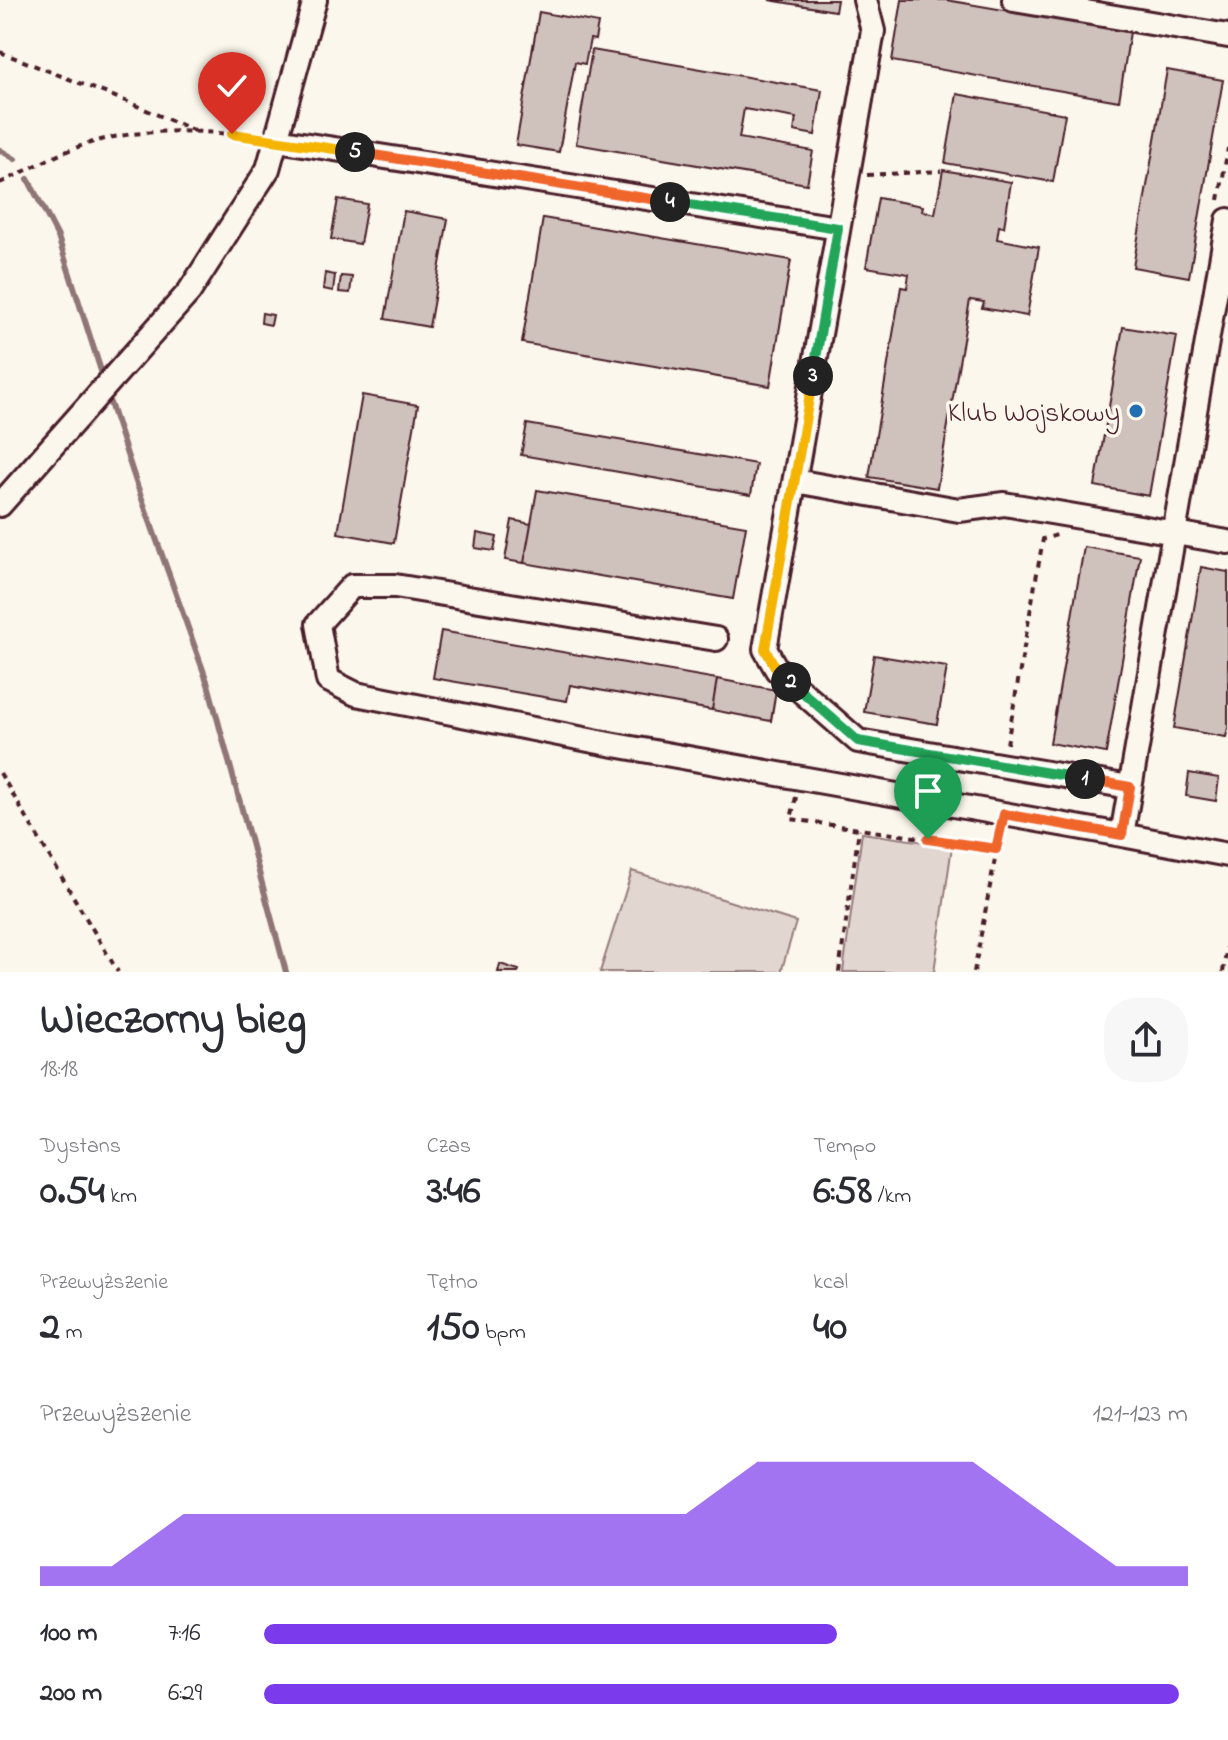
<!DOCTYPE html>
<html lang="pl">
<head>
<meta charset="utf-8">
<style>
	body { margin:0; font-family:"Indie Flower",sans-serif; background:#f7f7f7; color:#2b2b33; height:100vh; display:flex; flex-direction:column; font-size:30px; white-space:nowrap }
	* { box-sizing:border-box; margin:0 }
	p { font-size:26px; color:#7c7c81 }
	.icon { flex:none; width:44px; height:44px; fill:none; stroke:currentColor; stroke-width:2; stroke-linecap:round; stroke-linejoin:round }
	.map { position:relative; height:972px; overflow:hidden }
	.drawer { display:flex; flex-direction:column; background:#fff; flex:1 }
	.drawer>* { flex:none }
	.pin { position:absolute; display:grid; place-items:center; width:68px; height:68px; color:#fff; margin:-82px -34px; border-radius:50% 50% 50% 0; rotate:-45deg; box-shadow:0 0 8px #0007 }
	.pin .icon { rotate:45deg }
	.km { position:absolute; width:40px; height:40px; margin:-20px; border-radius:50%; background:#222; color:#fff; font-size:22px; line-height:40px; text-align:center }
	.round { display:grid; place-items:center; flex:none; width:84px; height:84px; border-radius:32px; background:#f7f7f7 }
	.overview { display:flex; align-items:center; justify-content:space-between; height:136px; padding:0 40px }
	h1 { font-size:44px; font-weight:700; line-height:60px }
	.stats { display:grid; grid-template-columns:repeat(3,1fr); gap:12px; height:136px; padding:8px 40px }
	.stats div { display:grid; align-content:center }
	.stats b { font-size:40px; font-weight:700 }
	.stats small { font-size:22px; font-weight:400 }
	.stats p { font-size:22px }
	.chart { height:224px; padding:16px 40px }
	.chart p { display:flex; justify-content:space-between }
	.chart svg { width:100%; height:144px; margin-top:8px; fill:#7c3aed; opacity:.7 }
	ul { padding:0 40px; list-style:none; font-size:26px }
	li { display:grid; grid-template-columns:128px 96px 1fr; align-items:center; height:60px }
	li i { height:20px; border-radius:10px; background:#7c3aed }
	.map>svg:first-child { display:block }
</style>
</head>
<body>
<div class="map">
<svg width="1228" height="972" viewBox="0 0 1228 972">
	<rect width="100%" height="100%" fill="#fbf7ec"/>
	<filter id="ink" filterUnits="userSpaceOnUse"><feTurbulence type="fractalNoise" baseFrequency=".0125" numOctaves="2"/><feDisplacementMap in="SourceGraphic" scale="16" xChannelSelector="R" yChannelSelector="G"/><feConvolveMatrix kernelMatrix="1 2 1 2 8 2 1 2 1" color-interpolation-filters="sRGB"/></filter>
	<g filter="url(#ink)">
		<path fill="#e2d7d0" stroke="#967b7e" stroke-width="2" d="M862 833 952 846 934 972H843Z
			M632 871 796 922 781 972H600Z"/>
		<g fill="none" stroke-linecap="round" stroke-linejoin="round">
			<path stroke="#907477" stroke-width="6" d="M0 150 15 159
				M28 179 58 237 102 374
				M110 403 136 482 208 684 286 972"/>
		</g>
		<path fill="#cfc2bc" stroke="#4a1f2b" stroke-width="2" d="M769 0H837L835 11Z
			M902 0H946L1130 32 1119 101 892 61Z
			M539 12 598 23 595 40 590 39 585 64 575 62 559 152 516 145Z
			M592 50 822 90 815 135 794 131 796 118 744 109 739 138 813 151 807 184 576 144Z
			M1167 70 1223 80 1189 277 1133 267Z
			M957 94 1065 114 1053 182 945 163Z
			M943 170 1011 182 1004 227 999 226 997 239 1039 247 1027 316 982 308 984 302 970 300 937 488 869 477 901 287 907 288 909 274 866 267 878 198 923 206 922 211 935 214Z
			M338 199 367 204 360 244 331 239Z
			M404 211 448 219 429 327 385 319Z
			M543 218 791 260 770 386 522 343Z
			M325 273 335 275 333 291 323 289Z
			M341 276 352 277 350 293 339 292Z
			M262 313 273 315 271 325 261 323Z
			M1123 327 1177 336 1149 496 1095 486Z
			M362 395 418 405 394 543 338 533Z
			M527 424 756 464 751 495 521 455Z
			M537 490 746 526 733 599 524 563Z
			M512 520 531 524 524 563 505 560Z
			M477 533 497 537 494 551 475 548Z
			M1084 547 1140 556 1106 753 1050 743Z
			M1201 567 1228 572V728L1226 737 1174 728Z
			M441 631 717 679 712 710 570 685 567 701 433 678Z
			M874 655 947 667 937 724 864 712Z
			M717 679 776 690 771 721 712 710Z
			M1189 773 1219 778 1216 801 1186 796Z
			M500 964 519 970 518 972H498Z"/>
		<g fill="none" stroke-linecap="round" stroke-linejoin="round">
			<g stroke="#4a1f2b" stroke-width="28">
				<path id="minor" d="M865 0 873 31 765 649 777 670 858 741 1130 787
					M1014 0 1228 36
					M277 140 838 228
					M1228 220 1122 835 1228 855
					M795 481 959 510 1004 504 1228 542
					M0 505 189 292 268 169 315 0
					M716 639 395 586H352L318 624 328 680 356 694 609 744 1122 835"/>
			</g>
			<path stroke="#4a1f2b" stroke-width="4" stroke-dasharray="6 6" stroke-linecap="butt" d="M0 52 128 102 195 131
				M867 175 941 171
				M0 183C28 170 62 151 90 143 143 127 202 130 256 137
				M1219 200 1228 148
				M1007 744 1043 539 1057 535
				M0 773 118 972
				M796 797 791 819 996 849
				M839 972 859 829
				M974 972 1000 832
				M1223 972 1228 940"/>
			<use href="#minor" stroke="#fbf7ec" stroke-width="22"/>
		</g>
	</g>
	<g fill="none" stroke-linecap="round" stroke-linejoin="round" filter="url(#ink)">
		<g stroke="#fff" stroke-width="16">
			<path id="split-1" d="M928 839 996 849 1004 814 1122 835 1130 787 1085 779"/>
		</g>
		<g stroke="#fff" stroke-width="16">
			<path id="split-2" d="M791 682 858 741 1085 779"/>
		</g>
		<g stroke="#fff" stroke-width="16">
			<path id="split-3" d="M791 682 777 670 765 649 813 376"/>
		</g>
		<g stroke="#fff" stroke-width="16">
			<path id="split-4" d="M670 202 838 228 813 376"/>
		</g>
		<g stroke="#fff" stroke-width="16">
			<path id="split-5" d="M355 152 670 202"/>
		</g>
		<g stroke="#fff" stroke-width="16">
			<path id="split-6" d="M232 134 355 152"/>
		</g>
		<use href="#split-1" stroke="#f0652b" stroke-width="10"/>
		<use href="#split-2" stroke="#22a559" stroke-width="10"/>
		<use href="#split-3" stroke="#f5b400" stroke-width="10"/>
		<use href="#split-4" stroke="#22a559" stroke-width="10"/>
		<use href="#split-5" stroke="#f0652b" stroke-width="10"/>
		<use href="#split-6" stroke="#f5b400" stroke-width="10"/>
	</g>
	<circle fill="#1f6fb2" stroke="#fbf7ec" stroke-width="3" cx="1136" cy="411" r="8"/>
	<g text-anchor="middle" stroke-width="7" stroke-linejoin="round" paint-order="stroke">
		<g font-size="28" fill="#4a1f2b" stroke="#fbf7ec" text-anchor="end">
			<text x="1120" y="421">Klub Wojskowy</text>
		</g>
	</g>
</svg>
<div class="pin" style="left:928px;top:839px;background:#1e9e55"><svg class="icon" aria-label="arrive" viewBox="0 0 24 24"><path d="M6 21V4h12l-3 4 3 4H6"/></svg></div>
<div class="pin" style="left:232px;top:134px;background:#d93025"><svg class="icon" aria-label="check" viewBox="0 0 24 24"><path d="M5 12l5 5 9-10"/></svg></div>
<b class="km" style="left:1085px;top:779px">1</b>
<b class="km" style="left:791px;top:682px">2</b>
<b class="km" style="left:813px;top:376px">3</b>
<b class="km" style="left:670px;top:202px">4</b>
<b class="km" style="left:355px;top:152px">5</b>
</div>
<section class="drawer">
<div class="overview"><div><h1>Wieczorny bieg</h1><p>18:18</p></div><a class="round"><svg class="icon" aria-label="share" viewBox="0 0 24 24"><path d="M12 15V3M7 8l5-5 5 5M5 13v7h14v-7"/></svg></a></div>
<div class="stats">
<div><p>Dystans</p><b>0.54<small> km</small></b></div>
<div><p>Czas</p><b>3:46</b></div>
<div><p>Tempo</p><b>6:58<small> /km</small></b></div>
</div>
<div class="stats">
<div><p>Przewyższenie</p><b>2<small> m</small></b></div>
<div><p>Tętno</p><b>150<small> bpm</small></b></div>
<div><p>kcal</p><b>40</b></div>
</div>
<div class="chart"><p><span>Przewyższenie</span>121–123 m</p>
<svg viewBox="0 0 160 44" preserveAspectRatio="none"><path d="M0 44V38L10 38L20 22L30 22L40 22L50 22L60 22L70 22L80 22L90 22L100 6L110 6L120 6L130 6L140 22L150 38L160 38V44z"/></svg>
</div>
<ul>
<li><b>100 m</b>7:16<i style="width:62%"></i></li>
<li><b>200 m</b>6:29<i style="width:99%"></i></li>
</ul>
</section>
</body>
</html>
